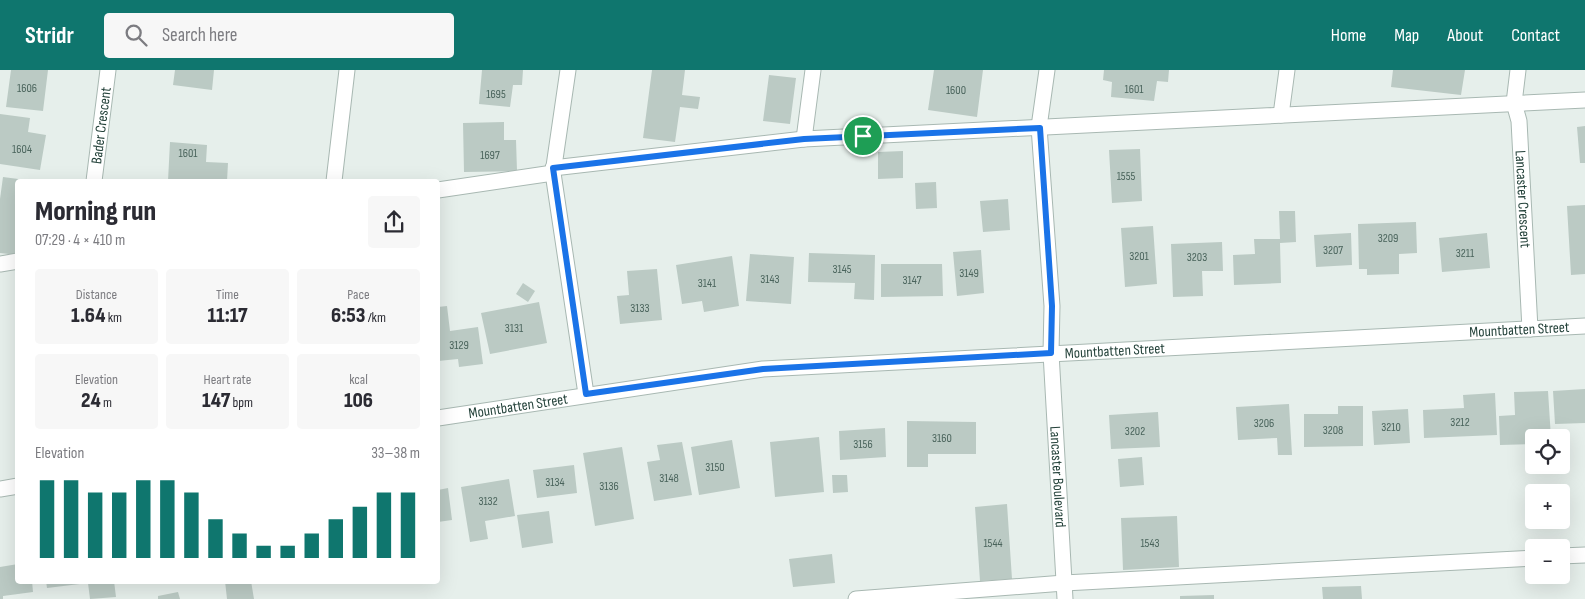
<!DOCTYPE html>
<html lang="en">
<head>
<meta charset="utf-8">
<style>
	body { margin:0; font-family:"Sofia Sans Condensed",sans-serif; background:#f7f7f7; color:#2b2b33; height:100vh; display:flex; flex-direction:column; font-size:19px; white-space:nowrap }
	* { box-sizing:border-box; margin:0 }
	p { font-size:16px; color:#7c7c81 }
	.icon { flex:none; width:28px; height:28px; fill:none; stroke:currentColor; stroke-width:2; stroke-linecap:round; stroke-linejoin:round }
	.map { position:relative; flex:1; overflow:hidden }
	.details { position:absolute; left:15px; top:109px; width:425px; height:405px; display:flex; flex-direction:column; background:#fff; border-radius:5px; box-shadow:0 5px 20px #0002 }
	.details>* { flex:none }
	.fabs { position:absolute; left:1525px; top:359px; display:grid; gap:10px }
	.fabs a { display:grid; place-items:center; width:45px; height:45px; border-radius:5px; background:#fff; box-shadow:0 5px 20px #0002; font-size:25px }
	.pin { position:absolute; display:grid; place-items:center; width:42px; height:42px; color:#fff; margin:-21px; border:2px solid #fff; border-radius:50%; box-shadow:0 1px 5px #0007 }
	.round { display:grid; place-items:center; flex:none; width:52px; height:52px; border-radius:5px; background:#f7f7f7 }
	.summary { display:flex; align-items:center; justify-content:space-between; height:85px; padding:0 20px }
	h1 { font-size:28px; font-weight:800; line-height:38px }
	.metrics { display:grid; grid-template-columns:repeat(3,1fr); gap:8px; height:85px; padding:5px 20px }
	.metrics div { display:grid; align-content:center; border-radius:5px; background:#f7f7f7; text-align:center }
	.metrics b { font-size:21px; font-weight:800 }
	.metrics small { font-size:14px; font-weight:400 }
	.metrics p { font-size:14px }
	.chart { height:140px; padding:10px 20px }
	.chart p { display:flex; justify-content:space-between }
	.chart svg { width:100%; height:90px; margin-top:5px; stroke:#0f766e; stroke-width:6 }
	header { display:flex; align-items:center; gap:30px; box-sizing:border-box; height:70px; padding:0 25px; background:#0f766e; color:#fff }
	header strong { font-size:24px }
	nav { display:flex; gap:28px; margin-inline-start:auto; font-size:18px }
	.search { width:350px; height:45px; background:#f7f7f7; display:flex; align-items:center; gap:12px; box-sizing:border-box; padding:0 18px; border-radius:5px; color:#7c7c81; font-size:19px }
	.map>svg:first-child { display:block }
</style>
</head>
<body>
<header>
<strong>Stridr</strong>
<div class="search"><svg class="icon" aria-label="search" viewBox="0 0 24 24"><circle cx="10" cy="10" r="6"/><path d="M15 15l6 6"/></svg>Search here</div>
<nav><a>Home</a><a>Map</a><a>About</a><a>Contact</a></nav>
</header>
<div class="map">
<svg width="1585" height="529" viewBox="0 0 1585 529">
	<rect width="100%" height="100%" fill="#e6efeb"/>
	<path fill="#bbcac4" d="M11 0H48L43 41 6 37Z
		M175 0H214L212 20 173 15Z
		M482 0H523L522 15H513L510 37 479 34Z
		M652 0H685L682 25 700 27 698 39 680 37 675 72 643 68Z
		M934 0H983L977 47 928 40Z
		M1104 0H1169L1168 12 1157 11 1154 31 1111 27 1112 12 1103 10Z
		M1393 0H1465L1461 25 1391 17Z
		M769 5 796 8 790 54 763 51Z
		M0 44 30 48 28 62 46 65 40 100 0 94Z
		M504 52V70H516L517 101 464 102 463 53Z
		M1585 56V93H1580L1577 57Z
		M170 72 207 75 206 92 228 93 227 111H168Z
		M1140 79 1142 131 1112 133 1109 80Z
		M903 81V108L878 109V82Z
		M3 107 26 110 18 111V185L0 183V129Z
		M936 112 937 138 916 139 915 113Z
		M1008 129 1010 160 983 162 980 131Z
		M1585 135V204L1571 205 1567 136Z
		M1279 141H1295L1296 172 1280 173 1281 213 1234 215 1233 185 1255 184 1254 169H1280Z
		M1416 152 1417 183 1399 184V204L1367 205V199H1359L1358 154Z
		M1153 156 1157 214 1125 217 1121 158Z
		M1351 163 1352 195 1316 197 1314 165Z
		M1487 163 1490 198 1442 202 1439 168Z
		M1222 172 1223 201H1202L1203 226 1173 227 1171 174Z
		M981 180 984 223 957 226 953 182Z
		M809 183 875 185 874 230 854 229 855 213 808 212Z
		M750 184 794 187 791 234 746 231Z
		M732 186 739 236 704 242 702 231 682 234 676 195Z
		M881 194H942L943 226 881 227Z
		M657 199 662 250 620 254 617 226 629 225 627 201Z
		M523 213 535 221 528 232 516 224Z
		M539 232 547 273 490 284 481 243Z
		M447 236 450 261 478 257 483 294 459 297 458 289 438 291V237Z
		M1585 319V353L1555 354 1553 321Z
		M1548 321 1551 368H1534V374L1500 375 1499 346 1515 345 1514 322Z
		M1495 323 1497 365 1424 368 1423 340 1464 338 1463 325Z
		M1289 334 1292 385H1278L1277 368 1238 370 1236 337Z
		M1338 336H1363V376L1304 377V344H1338Z
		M1408 339 1410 373 1374 375 1372 341Z
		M1158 342 1160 377 1111 379 1109 345Z
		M907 351 976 352V384H928V397H907Z
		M885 358 886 387 840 390 839 361Z
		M819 367 824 422 775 427 770 372Z
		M732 370 740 418 699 425 691 377Z
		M682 372 692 425 654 431 647 392 660 390 657 375Z
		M622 377 634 449 595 456 583 383Z
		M1142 387 1144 415 1120 417 1118 389Z
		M574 395 577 423 537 428 533 400Z
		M832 405H847L848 422 833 423Z
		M509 409 515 446 485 451 488 469 470 472 461 417Z
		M448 418 452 450 438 452V420Z
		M1007 434 1012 509 980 511 975 437Z
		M549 441 553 473 522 478 517 445Z
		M1177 446 1179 497 1123 500 1121 448Z
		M832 484 835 513 793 517 789 489Z
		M18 494V511H32L33 522 3 526V529H0V497Z
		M46 511H114L116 527 90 529 88 513 47 518Z
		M225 511H251L254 529H227Z
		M1361 516 1362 529H1323L1322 517Z
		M178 522 180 529H158V526Z
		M1214 525V529H1180V526Z"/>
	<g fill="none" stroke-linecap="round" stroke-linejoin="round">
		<g stroke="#a8b8b2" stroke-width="17">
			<g id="minor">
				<path d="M568 0 553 103 586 324"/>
				<path id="s1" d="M1047 0 1039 57 1052 236 1051 283 1065 529"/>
				<path id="s2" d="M1518 0 1514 33 1519 51 1530 259"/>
				<path d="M1281 45 1287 0"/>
				<path d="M804 69 813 0"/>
				<path d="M553 98 804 69 1585 30"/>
				<path id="s3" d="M94 111 108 0"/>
				<path d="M334 111 347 0"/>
				<path d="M438 120 553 103"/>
				<path d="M0 194 18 191"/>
				<path id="s4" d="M438 348 763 299 1585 256"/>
				<path d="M0 419 18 416"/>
				<path d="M1561 486 1585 485"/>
				<path d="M856 529 1064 513 1534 488"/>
			</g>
		</g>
		<use href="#minor" stroke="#fff" stroke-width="15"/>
	</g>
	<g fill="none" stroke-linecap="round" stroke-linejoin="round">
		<g stroke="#fff" stroke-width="10">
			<path id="route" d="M1040 58 1052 236 1051 283 763 299 586 324 553 98 804 69Z"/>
		</g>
		<use href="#route" stroke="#1a73e8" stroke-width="6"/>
	</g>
	<g text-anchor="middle" stroke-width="4" stroke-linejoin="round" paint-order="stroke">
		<g font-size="12" fill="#4a645c">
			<text x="27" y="22">1606</text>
			<text x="1134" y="23">1601</text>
			<text x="956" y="24">1600</text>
			<text x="496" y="28">1695</text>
			<text x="22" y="83">1604</text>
			<text x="188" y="87">1601</text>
			<text x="490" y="89">1697</text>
			<text x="1126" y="110">1555</text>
			<text x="1388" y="172">3209</text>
			<text x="1333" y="184">3207</text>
			<text x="1465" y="187">3211</text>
			<text x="1139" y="190">3201</text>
			<text x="1197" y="191">3203</text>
			<text x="842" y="203">3145</text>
			<text x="969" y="207">3149</text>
			<text x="770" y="213">3143</text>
			<text x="912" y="214">3147</text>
			<text x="707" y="217">3141</text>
			<text x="640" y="242">3133</text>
			<text x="514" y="262">3131</text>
			<text x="459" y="279">3129</text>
			<text x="1460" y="356">3212</text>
			<text x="1264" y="357">3206</text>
			<text x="1391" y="361">3210</text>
			<text x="1333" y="364">3208</text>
			<text x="1135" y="365">3202</text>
			<text x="942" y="372">3160</text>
			<text x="863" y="378">3156</text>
			<text x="715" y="401">3150</text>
			<text x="669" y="412">3148</text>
			<text x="555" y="416">3134</text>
			<text x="609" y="420">3136</text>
			<text x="488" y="435">3132</text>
			<text x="993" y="477">1544</text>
			<text x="1150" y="477">1543</text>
		</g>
		<g font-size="15" fill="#24423a" stroke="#f7fbf9">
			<text dy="5" stroke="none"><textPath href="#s3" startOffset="56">Bader Crescent</textPath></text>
			<text dy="5" stroke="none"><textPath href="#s2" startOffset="130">Lancaster Crescent</textPath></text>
			<text dy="5" stroke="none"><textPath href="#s4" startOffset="1086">Mountbatten Street</textPath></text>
			<text dy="5" stroke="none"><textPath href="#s4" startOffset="681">Mountbatten Street</textPath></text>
			<text dy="5" stroke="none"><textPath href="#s4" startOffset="81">Mountbatten Street</textPath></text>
			<text dy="5" stroke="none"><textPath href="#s1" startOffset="408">Lancaster Boulevard</textPath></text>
		</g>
	</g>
</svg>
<div class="fabs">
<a><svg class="icon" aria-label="locate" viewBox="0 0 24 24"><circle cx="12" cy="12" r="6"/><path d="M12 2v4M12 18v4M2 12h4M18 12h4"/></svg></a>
<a>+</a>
<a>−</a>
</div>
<div class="pin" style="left:863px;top:66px;background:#1e9e55"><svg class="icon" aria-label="arrive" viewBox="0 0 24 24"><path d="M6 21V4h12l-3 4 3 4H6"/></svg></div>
<section class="details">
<div class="summary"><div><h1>Morning run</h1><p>07:29 · 4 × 410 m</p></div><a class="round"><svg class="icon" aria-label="share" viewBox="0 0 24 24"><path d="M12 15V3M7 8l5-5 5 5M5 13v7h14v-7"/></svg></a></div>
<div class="metrics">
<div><p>Distance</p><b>1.64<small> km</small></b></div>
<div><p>Time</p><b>11:17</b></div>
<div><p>Pace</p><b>6:53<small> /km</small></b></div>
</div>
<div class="metrics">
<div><p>Elevation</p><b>24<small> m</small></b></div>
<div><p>Heart rate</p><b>147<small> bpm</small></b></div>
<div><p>kcal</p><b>106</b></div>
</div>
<div class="chart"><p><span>Elevation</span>33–38 m</p>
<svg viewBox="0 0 160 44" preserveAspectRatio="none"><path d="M5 44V6M15 44V6M25 44V12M35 44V12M45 44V6M55 44V6M65 44V12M75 44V25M85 44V32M95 44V38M105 44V38M115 44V32M125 44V25M135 44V19M145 44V12M155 44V12"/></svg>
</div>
</section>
</div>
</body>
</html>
